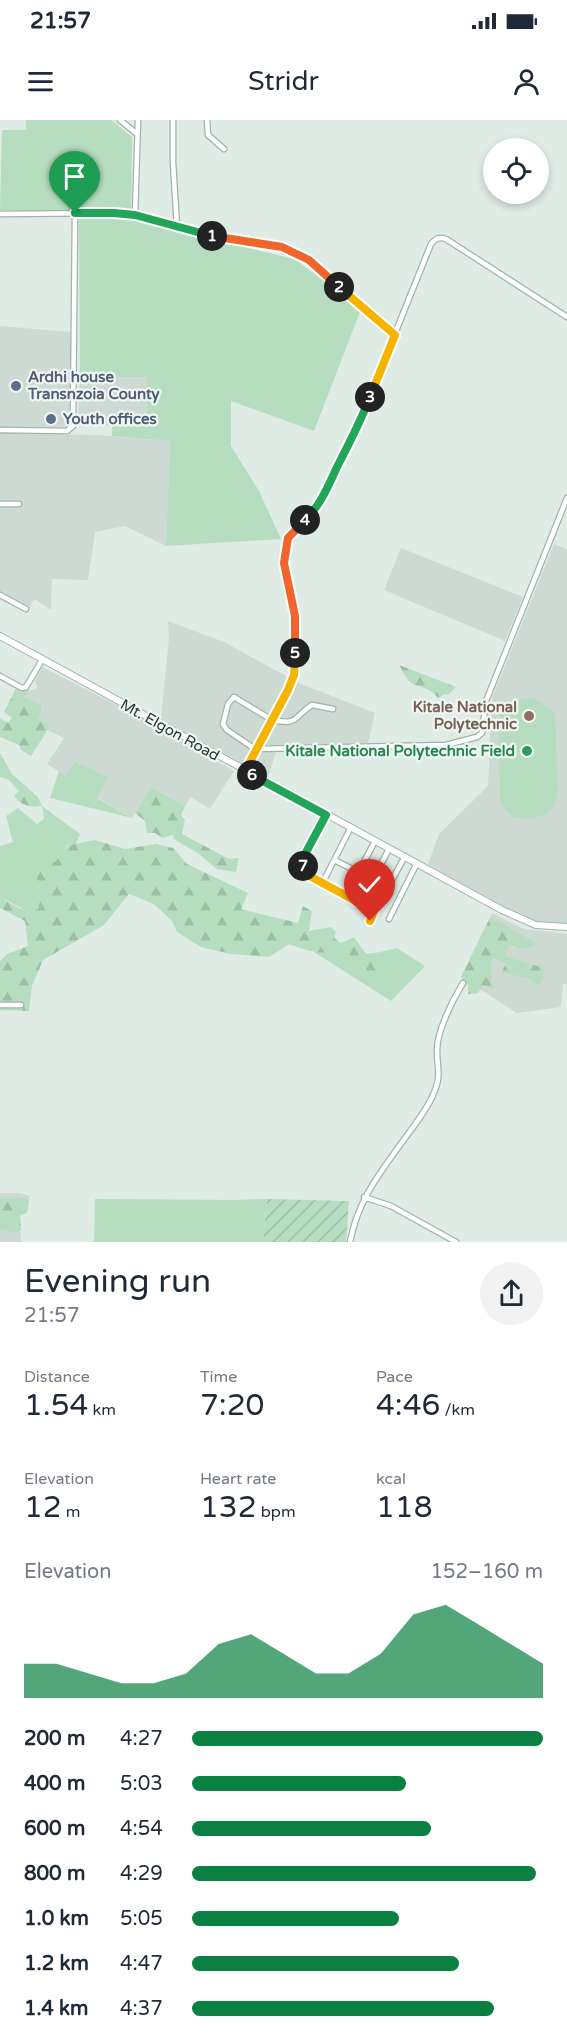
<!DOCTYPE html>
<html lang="en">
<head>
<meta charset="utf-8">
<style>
	body { margin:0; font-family:"Varela Round",sans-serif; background:#f2f2f3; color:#1f2937; height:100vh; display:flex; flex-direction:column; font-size:22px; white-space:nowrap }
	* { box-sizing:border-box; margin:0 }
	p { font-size:20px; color:#747a83 }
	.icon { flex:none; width:33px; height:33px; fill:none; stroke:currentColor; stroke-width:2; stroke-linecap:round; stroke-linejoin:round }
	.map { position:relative; height:1122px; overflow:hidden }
	.side { display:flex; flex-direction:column; background:#fff; flex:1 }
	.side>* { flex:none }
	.buttons { position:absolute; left:483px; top:18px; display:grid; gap:12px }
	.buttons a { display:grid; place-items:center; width:66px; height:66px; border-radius:50%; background:#fff; box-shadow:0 3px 9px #0003; font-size:30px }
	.pin { position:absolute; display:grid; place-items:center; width:51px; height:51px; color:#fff; margin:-62px -26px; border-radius:50% 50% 50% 0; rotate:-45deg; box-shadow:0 0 6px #0007 }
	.pin .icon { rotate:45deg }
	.km { position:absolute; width:30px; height:30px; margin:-15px; border-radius:50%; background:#222; color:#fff; font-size:16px; line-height:30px; text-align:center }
	.round { display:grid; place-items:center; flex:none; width:63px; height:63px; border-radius:32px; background:#f2f2f3 }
	.overview { display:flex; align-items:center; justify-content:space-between; height:102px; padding:0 24px }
	h1 { font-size:33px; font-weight:600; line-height:45px }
	.stats { display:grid; grid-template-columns:repeat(3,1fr); gap:9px; height:102px; padding:6px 24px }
	.stats div { display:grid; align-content:center }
	.stats b { font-size:30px; font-weight:600 }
	.stats small { font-size:16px; font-weight:400 }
	.stats p { font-size:16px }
	.chart { height:168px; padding:12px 24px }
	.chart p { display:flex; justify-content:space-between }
	.chart svg { width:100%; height:108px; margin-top:6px; fill:#0b8043; opacity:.7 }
	ul { padding:0 24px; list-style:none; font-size:20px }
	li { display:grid; grid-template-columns:96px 72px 1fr; align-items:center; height:45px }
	li i { height:15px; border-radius:8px; background:#0b8043 }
	.status { display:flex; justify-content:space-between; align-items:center; height:42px; padding:0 30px; background:#fff; direction:ltr }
	.status svg { height:16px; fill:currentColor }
	header { display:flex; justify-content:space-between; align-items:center; height:78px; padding:0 24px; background:#fff; font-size:27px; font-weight:600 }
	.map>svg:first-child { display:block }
</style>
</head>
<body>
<div class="status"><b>21:57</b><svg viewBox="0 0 49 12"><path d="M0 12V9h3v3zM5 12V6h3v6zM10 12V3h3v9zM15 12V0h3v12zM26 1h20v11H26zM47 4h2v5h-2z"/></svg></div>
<header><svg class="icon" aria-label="menu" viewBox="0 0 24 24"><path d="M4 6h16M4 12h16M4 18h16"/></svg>Stridr<svg class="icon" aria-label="person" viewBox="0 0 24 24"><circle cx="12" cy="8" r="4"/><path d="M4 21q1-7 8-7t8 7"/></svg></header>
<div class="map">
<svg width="567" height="1122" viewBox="0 0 567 1122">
	<defs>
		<pattern id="forest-firs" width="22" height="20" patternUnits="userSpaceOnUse" patternTransform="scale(1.5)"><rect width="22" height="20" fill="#b7ddc0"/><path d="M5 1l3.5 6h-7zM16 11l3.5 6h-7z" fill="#9dbfa5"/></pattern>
		<pattern id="garden-furrows" width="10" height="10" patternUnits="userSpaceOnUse" patternTransform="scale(1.5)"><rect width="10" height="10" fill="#b7ddc0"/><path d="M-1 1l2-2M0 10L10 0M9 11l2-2" fill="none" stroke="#9dbfa5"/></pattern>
	</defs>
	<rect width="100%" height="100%" fill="#dfebe5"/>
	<path fill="#cddad4" d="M0 206 71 212 70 307H0Z
		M80 257H147L149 294 144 307 78 305Z
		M0 313 97 315 170 321 166 426 125 406 95 412 88 460 52 459 51 490 34 479 28 491 0 477Z
		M554 424 567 429V804L531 801 495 784 428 744 439 714 488 666 492 578Z
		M401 428 523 477 505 521 384 470Z
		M168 501 224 522 299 563 375 593 368 623 265 626 276 633 268 657 161 599 169 517Z
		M42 547 125 589 234 651 210 689 191 677 185 686 151 667 132 698 97 677 107 657 66 656 47 644 64 618 47 610 49 603 36 598 24 577 30 571 37 568 35 560Z
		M492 793 524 809 567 814V864H563L561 887 517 893 461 857Z
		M0 1073H20L29 1076 27 1093 20 1095 21 1122H0Z"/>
	<path fill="#b7ddc0" d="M26 0H111L132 17 131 91 0 90 2 10H26Z
		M79 98H122L294 139 335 169 360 192 314 311 231 281V326L259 371 281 419 166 426 170 321 112 316V306L144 307 147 303V257H80Z
		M531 578 539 581 555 593 558 672 556 680 553 688 546 695 527 699 514 697 506 691 500 682 499 617 501 588 512 581Z
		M75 642 108 657 97 678 132 698 50 678 59 651 66 656Z
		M42 686 80 714 76 724 68 725 41 765 34 770 50 780 33 792 27 791 0 777V726L13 722 6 696 18 688 37 704 44 699Z
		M397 828 425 846 391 881 314 832H343L400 856 380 832Z
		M95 1079 237 1080 267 1079 263 1122H94Z"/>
	<path fill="url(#forest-firs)" d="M399 545 456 567 448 575 445 574 438 578C428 565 418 569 409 561 406 558 402 550 399 545Z
		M16 568 24 571 28 568 30 571 24 577 41 585V595L37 598 50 604 44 616 31 636 21 630 19 625 0 617V598L8 603 12 598 4 592Z
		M0 633 12 654 38 677 42 686C30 688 22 686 14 676L19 671 9 660 0 657Z
		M151 667 185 686 181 695 185 700 182 714 229 739 239 738 236 752 217 749 199 734 174 719 173 715 162 718 155 713H147L145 701 135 693Z
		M95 720 125 729 156 724 173 728 187 744 248 773 241 789 298 803 303 786 312 791 309 811 331 807 336 812 334 818 341 823 354 817 366 834 380 832 401 856 368 854C353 828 343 835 316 832 307 831 298 827 289 824L269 837 231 834 201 827 177 812 172 801 154 784 129 774 104 805 43 840 32 866 29 891 0 890V841L7 834 28 826 25 801 0 788V777C12 784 27 796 39 788L38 780H49L33 771 41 765 31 750 55 742 69 725Z
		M490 798 502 803 537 824 526 829 509 825 505 836 544 848 543 860 539 866 529 859 502 852 506 843 493 838 490 849 492 852 491 862 494 866 493 869 483 865 478 873 468 874V865L461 857Z
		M0 1078H23L29 1081 27 1093 20 1095 21 1110 16 1113 0 1109Z"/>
	<path fill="url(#garden-furrows)" d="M267 1079 349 1081 346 1122H263Z"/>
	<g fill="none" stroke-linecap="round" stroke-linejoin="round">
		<g stroke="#a2b3ac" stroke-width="7">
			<path id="minor" d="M120 0 137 14
				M173 0V42L177 107
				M207 0 208 15 224 29
				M0 94 114 93 135 95 220 118 282 127 309 140 395 215
				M135 95 138 0
				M0 310 67 311 73 306 75 93
				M0 384H19
				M0 475 26 489
				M0 556 22 568 26 567 42 540
				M271 599 294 555 295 496 284 443 288 418 297 407 315 390 361 298 431 124C436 118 439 117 446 119L567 197
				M272 600 234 577 228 584 223 604 227 610 255 629 446 625 477 617 482 613 486 581 567 378
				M245 651 255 629 273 600C299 606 294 596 312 585L333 589
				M326 695C318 712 297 735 306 754L360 784 389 729
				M336 741 373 759
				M323 762 351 707
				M346 776 375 721
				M360 784 374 791
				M389 799 417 743
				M370 801 405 736
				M0 885H21
				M364 1077 391 1086 456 1122
				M350 1122C358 1078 383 1049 408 1014 417 1002 427 989 433 975 442 955 437 950 437 930 437 911 453 879 463 863"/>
		</g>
		<g stroke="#a2b3ac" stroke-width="8">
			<path id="tertiary" d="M0 516 502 790 536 805 567 807"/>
		</g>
		<use href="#minor" stroke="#fff" stroke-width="4.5"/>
		<use href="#tertiary" stroke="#fff" stroke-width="6"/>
	</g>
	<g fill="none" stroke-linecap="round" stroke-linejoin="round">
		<g stroke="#fff" stroke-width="12">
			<path id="split-1" d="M75 93H114L135 95 212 116"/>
		</g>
		<g stroke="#fff" stroke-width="12">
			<path id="split-2" d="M212 116 282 127 309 140 339 167"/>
		</g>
		<g stroke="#fff" stroke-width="12">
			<path id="split-3" d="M339 167 395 215 370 277"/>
		</g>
		<g stroke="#fff" stroke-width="12">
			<path id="split-4" d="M305 400C321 385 329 364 338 345 350 322 361 300 370 277"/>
		</g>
		<g stroke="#fff" stroke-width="12">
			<path id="split-5" d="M295 533V496L284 443 288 418 305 400"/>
		</g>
		<g stroke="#fff" stroke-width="12">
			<path id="split-6" d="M252 655 245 651 288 570 294 555 295 533"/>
		</g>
		<g stroke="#fff" stroke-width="12">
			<path id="split-7" d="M252 655 326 695 304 736 303 746"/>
		</g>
		<g stroke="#fff" stroke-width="12">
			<path id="split-8" d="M303 746 306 754 374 791 370 801"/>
		</g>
		<use href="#split-1" stroke="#22a559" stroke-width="8"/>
		<use href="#split-2" stroke="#f0652b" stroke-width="8"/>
		<use href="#split-3" stroke="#f5b400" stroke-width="8"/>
		<use href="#split-4" stroke="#22a559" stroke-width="8"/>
		<use href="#split-5" stroke="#f0652b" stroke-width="8"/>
		<use href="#split-6" stroke="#f5b400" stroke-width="8"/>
		<use href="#split-7" stroke="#22a559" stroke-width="8"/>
		<use href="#split-8" stroke="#f5b400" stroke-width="8"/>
	</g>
	<g fill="#5c6f8a" stroke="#eff7f3" stroke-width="2">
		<circle cx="16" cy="266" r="6"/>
		<circle cx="51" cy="299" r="6"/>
	</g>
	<circle fill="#8d6e63" stroke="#eff7f3" stroke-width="2" cx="529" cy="596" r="6"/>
	<circle fill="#2e9e5b" stroke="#eff7f3" stroke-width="2" cx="527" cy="631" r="6"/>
	<g text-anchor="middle" stroke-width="4.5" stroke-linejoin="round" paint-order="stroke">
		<g font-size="15" font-weight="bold" fill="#4e5e75" stroke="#eff7f3" text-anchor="start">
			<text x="28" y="262">Ardhi house<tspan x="28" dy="17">Transnzoia County</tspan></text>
			<text x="63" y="304">Youth offices</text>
		</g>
		<g font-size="15" font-weight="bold" fill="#785e54" stroke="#eff7f3" text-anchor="end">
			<text x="517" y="592">Kitale National<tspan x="517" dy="17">Polytechnic</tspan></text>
		</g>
		<g font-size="15" fill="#203b33" stroke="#eff7f3">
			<text transform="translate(170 610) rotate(29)" y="5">Mt. Elgon Road</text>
		</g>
		<g font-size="15" font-weight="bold" fill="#27864d" stroke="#eff7f3" text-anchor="end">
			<text x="515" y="636">Kitale National Polytechnic Field</text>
		</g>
	</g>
</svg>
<div class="buttons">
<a><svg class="icon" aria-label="locate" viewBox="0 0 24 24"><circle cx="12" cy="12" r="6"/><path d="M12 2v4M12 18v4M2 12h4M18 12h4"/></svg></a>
</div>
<div class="pin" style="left:75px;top:93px;background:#1e9e55"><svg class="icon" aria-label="arrive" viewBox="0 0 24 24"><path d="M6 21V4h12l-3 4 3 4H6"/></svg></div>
<div class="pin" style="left:370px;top:801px;background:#d93025"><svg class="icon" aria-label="check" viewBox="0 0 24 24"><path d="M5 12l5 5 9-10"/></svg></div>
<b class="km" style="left:212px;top:116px">1</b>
<b class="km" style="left:339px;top:167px">2</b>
<b class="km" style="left:370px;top:277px">3</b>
<b class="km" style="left:305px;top:400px">4</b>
<b class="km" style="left:295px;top:533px">5</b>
<b class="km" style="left:252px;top:655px">6</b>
<b class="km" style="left:303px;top:746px">7</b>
</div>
<section class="side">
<div class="overview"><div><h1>Evening run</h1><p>21:57</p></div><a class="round"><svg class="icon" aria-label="share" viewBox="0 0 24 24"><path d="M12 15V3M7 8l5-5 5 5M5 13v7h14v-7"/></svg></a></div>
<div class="stats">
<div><p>Distance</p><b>1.54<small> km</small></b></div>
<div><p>Time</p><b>7:20</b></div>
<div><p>Pace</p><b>4:46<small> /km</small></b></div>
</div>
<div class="stats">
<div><p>Elevation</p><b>12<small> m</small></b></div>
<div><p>Heart rate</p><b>132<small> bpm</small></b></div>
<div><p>kcal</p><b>118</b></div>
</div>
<div class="chart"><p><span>Elevation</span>152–160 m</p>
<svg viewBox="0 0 160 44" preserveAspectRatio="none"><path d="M0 44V30L10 30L20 34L30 38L40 38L50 34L60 22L70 18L80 26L90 34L100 34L110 26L120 10L130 6L140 14L150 22L160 30V44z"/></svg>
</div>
<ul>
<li><b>200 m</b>4:27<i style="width:100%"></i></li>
<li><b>400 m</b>5:03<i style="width:61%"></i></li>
<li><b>600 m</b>4:54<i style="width:68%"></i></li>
<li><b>800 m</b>4:29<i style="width:98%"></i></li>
<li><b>1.0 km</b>5:05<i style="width:59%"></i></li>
<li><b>1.2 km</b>4:47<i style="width:76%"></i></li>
<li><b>1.4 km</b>4:37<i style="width:86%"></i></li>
</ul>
</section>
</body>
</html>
